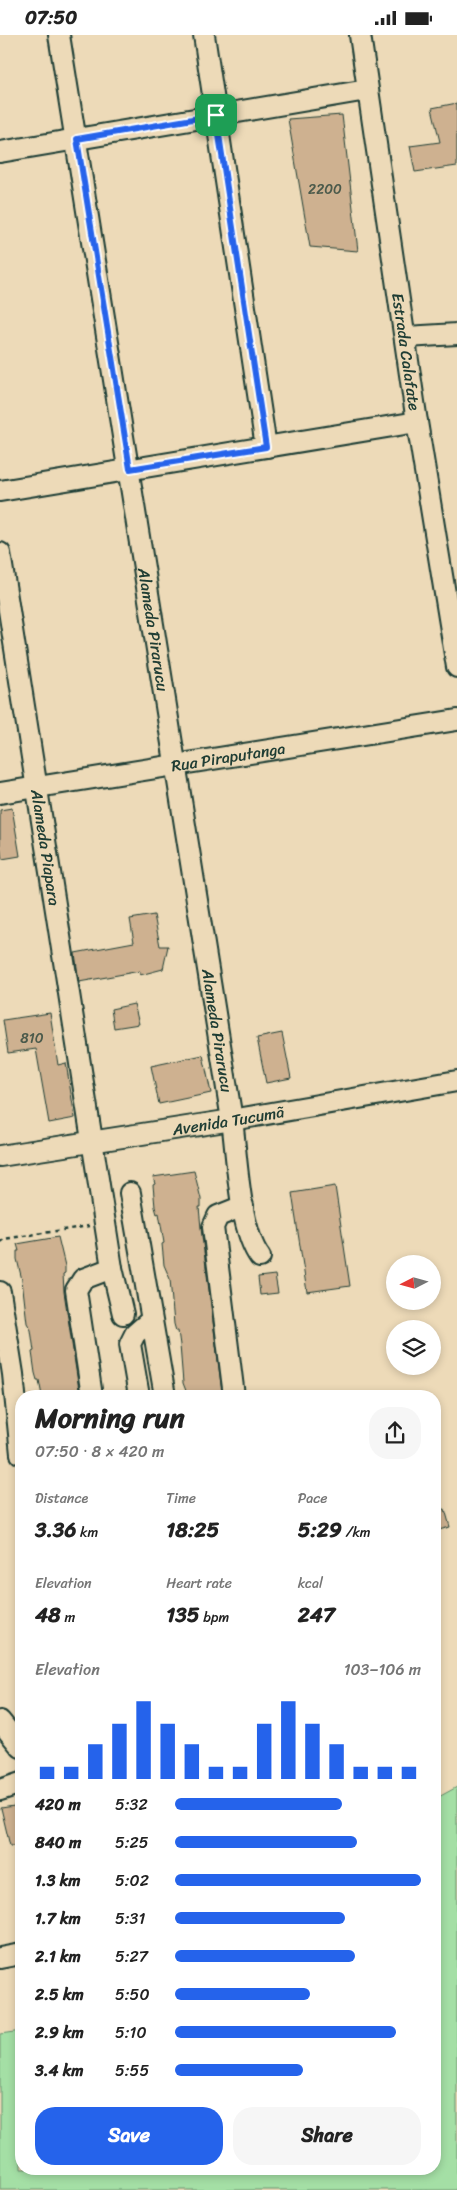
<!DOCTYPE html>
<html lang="en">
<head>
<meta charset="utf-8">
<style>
	body { margin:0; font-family:Sriracha,sans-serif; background:#f6f6f6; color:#222; height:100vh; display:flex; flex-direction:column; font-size:19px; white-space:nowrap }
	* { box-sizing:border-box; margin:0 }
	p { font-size:16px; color:#767676 }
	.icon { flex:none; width:28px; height:28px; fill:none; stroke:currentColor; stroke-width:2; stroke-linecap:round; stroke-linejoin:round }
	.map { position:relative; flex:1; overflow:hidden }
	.sheet { position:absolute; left:15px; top:1355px; width:426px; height:785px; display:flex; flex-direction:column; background:#fff; border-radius:20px; box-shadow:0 2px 8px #0003 }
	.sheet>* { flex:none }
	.needle { width:32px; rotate:264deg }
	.controls { position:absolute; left:386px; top:1220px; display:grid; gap:10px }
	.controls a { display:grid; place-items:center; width:55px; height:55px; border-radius:50%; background:#fff; box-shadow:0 2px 8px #0003; font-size:25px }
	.pin { position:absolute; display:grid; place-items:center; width:42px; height:42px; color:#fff; margin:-21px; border-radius:10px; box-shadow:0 2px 8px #0006 }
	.round { display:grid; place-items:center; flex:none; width:52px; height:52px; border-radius:20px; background:#f6f6f6 }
	.summary { display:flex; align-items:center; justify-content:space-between; height:85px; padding:0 20px }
	h1 { font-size:28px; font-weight:800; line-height:38px }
	.metrics { display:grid; grid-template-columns:repeat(3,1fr); gap:8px; height:85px; padding:5px 20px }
	.metrics div { display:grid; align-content:center }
	.metrics b { font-size:21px; font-weight:800 }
	.metrics small { font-size:14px; font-weight:400 }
	.metrics p { font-size:14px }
	.chart { height:140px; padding:10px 20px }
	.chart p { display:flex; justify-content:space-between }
	.chart svg { width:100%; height:90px; margin-top:5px; stroke:#2563eb; stroke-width:6 }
	.primary-button { display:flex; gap:10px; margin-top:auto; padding:10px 20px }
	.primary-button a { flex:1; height:58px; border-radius:20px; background:#2563eb; color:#fff; font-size:20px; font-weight:800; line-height:58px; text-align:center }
	.primary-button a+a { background:#f6f6f6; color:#222 }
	ul { padding:0 20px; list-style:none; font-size:16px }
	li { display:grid; grid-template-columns:80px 60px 1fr; align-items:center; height:38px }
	li i { height:12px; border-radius:6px; background:#2563eb }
	.status { display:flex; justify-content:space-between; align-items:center; height:35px; padding:0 25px; background:#fff; direction:ltr }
	.status svg { height:14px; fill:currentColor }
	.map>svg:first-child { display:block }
</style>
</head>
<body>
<div class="status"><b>07:50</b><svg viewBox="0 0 49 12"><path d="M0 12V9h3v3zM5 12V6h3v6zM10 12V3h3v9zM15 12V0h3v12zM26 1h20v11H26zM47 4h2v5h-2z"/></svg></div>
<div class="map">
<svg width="457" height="2155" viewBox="0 0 457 2155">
	<rect width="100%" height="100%" fill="#eddab8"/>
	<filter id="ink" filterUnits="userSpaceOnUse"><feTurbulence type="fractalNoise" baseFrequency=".02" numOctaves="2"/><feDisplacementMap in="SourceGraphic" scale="10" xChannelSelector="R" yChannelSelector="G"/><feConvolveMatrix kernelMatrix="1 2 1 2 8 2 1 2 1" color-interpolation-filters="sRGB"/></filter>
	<g filter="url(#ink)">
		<path fill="#a4dfa5" stroke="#628e6c" d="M457 1752V2155H0V1999L21 1996V2134H435V1764Z"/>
		<path fill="#ceb190" stroke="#1f3d34" d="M457 68V131L415 137 410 111 440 107 432 73Z
			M342 80 358 216 310 212 288 84Z
			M12 773 20 821 2 824 0 810V775Z
			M154 880 160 911H168L163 934 140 940V936L79 947 75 918 134 907 130 884Z
			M134 969 139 989 114 993 111 974Z
			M50 978 58 1030 66 1028 75 1083 49 1088 36 1014 8 1018 3 985Z
			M282 998 291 1043 266 1048 257 1003Z
			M203 1020 211 1058 159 1069 151 1031Z
			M194 1136 201 1164V1172H199L201 1193 222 1357 188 1361 183 1348 180 1310 178 1296H176L174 1289 170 1244 164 1230 162 1209 164 1208 159 1178 157 1179 155 1172 153 1150 155 1149 153 1142Z
			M335 1151 350 1251 307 1257 292 1158Z
			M58 1202 65 1231V1238L63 1239 64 1257 80 1361H42L39 1345H37L35 1338 32 1317 34 1316 31 1295 27 1288 22 1245 17 1224V1216H19L17 1209Z
			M275 1240 278 1258 260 1260 258 1242Z
			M445 1474 450 1492 435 1496V1476Z
			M21 1770V1811H10L1 1773Z"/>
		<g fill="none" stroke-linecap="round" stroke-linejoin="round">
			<g stroke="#1f3d34" stroke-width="24">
				<g id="minor">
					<path id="s1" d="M59 0 232 1085C237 1121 239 1194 260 1222"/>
					<path d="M204 0 266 412"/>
					<path id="s2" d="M360 0 417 387 457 632"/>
					<path d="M0 117 367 55"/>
					<path d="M406 302 457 299"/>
					<path d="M0 456 417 387"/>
					<path id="s3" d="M0 518 112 1233 123 1279"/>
					<path id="s4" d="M0 758 457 685"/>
					<path id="s5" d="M0 1121 232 1085 457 1046"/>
					<path d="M130 1158 165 1361"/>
					<path d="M0 1257 13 1339 21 1419"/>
					<path d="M92 1361 76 1255 83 1244 112 1233"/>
					<path d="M139 1361 130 1309 135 1299 151 1285"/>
					<path d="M234 1361 213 1192 218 1181 243 1171"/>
					<path d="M0 1686 21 1712"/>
					<path d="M0 1755 21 1748"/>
					<path d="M0 1923 21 1919"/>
				</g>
			</g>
			<path stroke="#1f3d34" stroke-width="2.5" stroke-dasharray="4 4" stroke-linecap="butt" d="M0 1207 4 1204 89 1191"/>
			<use href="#minor" stroke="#eddab8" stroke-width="20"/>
		</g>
	</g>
	<g fill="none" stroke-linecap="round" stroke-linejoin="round" filter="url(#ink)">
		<g stroke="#fff" stroke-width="10">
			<path id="route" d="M216 80 266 412 130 434 77 104Z"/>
		</g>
		<use href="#route" stroke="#2563eb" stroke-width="6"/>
	</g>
	<g text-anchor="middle" stroke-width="4" stroke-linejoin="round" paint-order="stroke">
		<g font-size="14" fill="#4b5a4b">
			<text x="325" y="159">2200</text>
			<text x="32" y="1008">810</text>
		</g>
		<g font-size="16" fill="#1f3d34" stroke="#eddab8">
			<text dy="6" stroke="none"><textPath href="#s2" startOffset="320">Estrada Calafate</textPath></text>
			<text dy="6" stroke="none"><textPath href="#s1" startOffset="602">Alameda Pirarucu</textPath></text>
			<text dy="6" stroke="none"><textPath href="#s4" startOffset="231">Rua Piraputanga</textPath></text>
			<text dy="6" stroke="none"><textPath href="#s3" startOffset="298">Alameda Piapara</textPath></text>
			<text dy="6" stroke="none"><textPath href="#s1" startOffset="1008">Alameda Pirarucu</textPath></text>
			<text dy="6" stroke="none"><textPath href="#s5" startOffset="231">Avenida Tucumã</textPath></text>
		</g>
	</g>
</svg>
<div class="controls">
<a><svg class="needle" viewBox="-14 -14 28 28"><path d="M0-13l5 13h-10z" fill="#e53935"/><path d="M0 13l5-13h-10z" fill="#767676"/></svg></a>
<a><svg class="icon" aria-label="layers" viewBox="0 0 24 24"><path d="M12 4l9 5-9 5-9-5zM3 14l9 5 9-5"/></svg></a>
</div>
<div class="pin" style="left:216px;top:80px;background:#1e9e55"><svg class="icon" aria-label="arrive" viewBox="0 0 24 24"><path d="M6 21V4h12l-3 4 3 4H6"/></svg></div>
<section class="sheet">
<div class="summary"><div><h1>Morning run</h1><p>07:50 · 8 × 420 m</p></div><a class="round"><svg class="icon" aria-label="share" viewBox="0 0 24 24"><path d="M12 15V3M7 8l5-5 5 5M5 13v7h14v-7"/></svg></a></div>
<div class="metrics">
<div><p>Distance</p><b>3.36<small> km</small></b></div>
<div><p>Time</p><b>18:25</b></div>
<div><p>Pace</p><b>5:29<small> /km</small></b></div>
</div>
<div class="metrics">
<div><p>Elevation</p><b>48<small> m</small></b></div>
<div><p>Heart rate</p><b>135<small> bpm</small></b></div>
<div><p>kcal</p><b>247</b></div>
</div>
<div class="chart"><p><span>Elevation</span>103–106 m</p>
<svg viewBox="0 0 160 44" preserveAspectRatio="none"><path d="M5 44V38M15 44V38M25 44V27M35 44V17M45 44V6M55 44V17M65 44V27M75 44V38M85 44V38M95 44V17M105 44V6M115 44V17M125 44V27M135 44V38M145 44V38M155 44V38"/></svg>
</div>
<ul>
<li><b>420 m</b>5:32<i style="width:68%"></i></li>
<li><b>840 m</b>5:25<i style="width:74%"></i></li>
<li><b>1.3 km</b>5:02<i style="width:100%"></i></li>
<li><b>1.7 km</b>5:31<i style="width:69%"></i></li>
<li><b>2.1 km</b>5:27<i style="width:73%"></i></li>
<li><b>2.5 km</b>5:50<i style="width:55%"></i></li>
<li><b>2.9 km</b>5:10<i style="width:90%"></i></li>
<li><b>3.4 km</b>5:55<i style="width:52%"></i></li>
</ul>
<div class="primary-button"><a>Save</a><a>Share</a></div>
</section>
</div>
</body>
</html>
